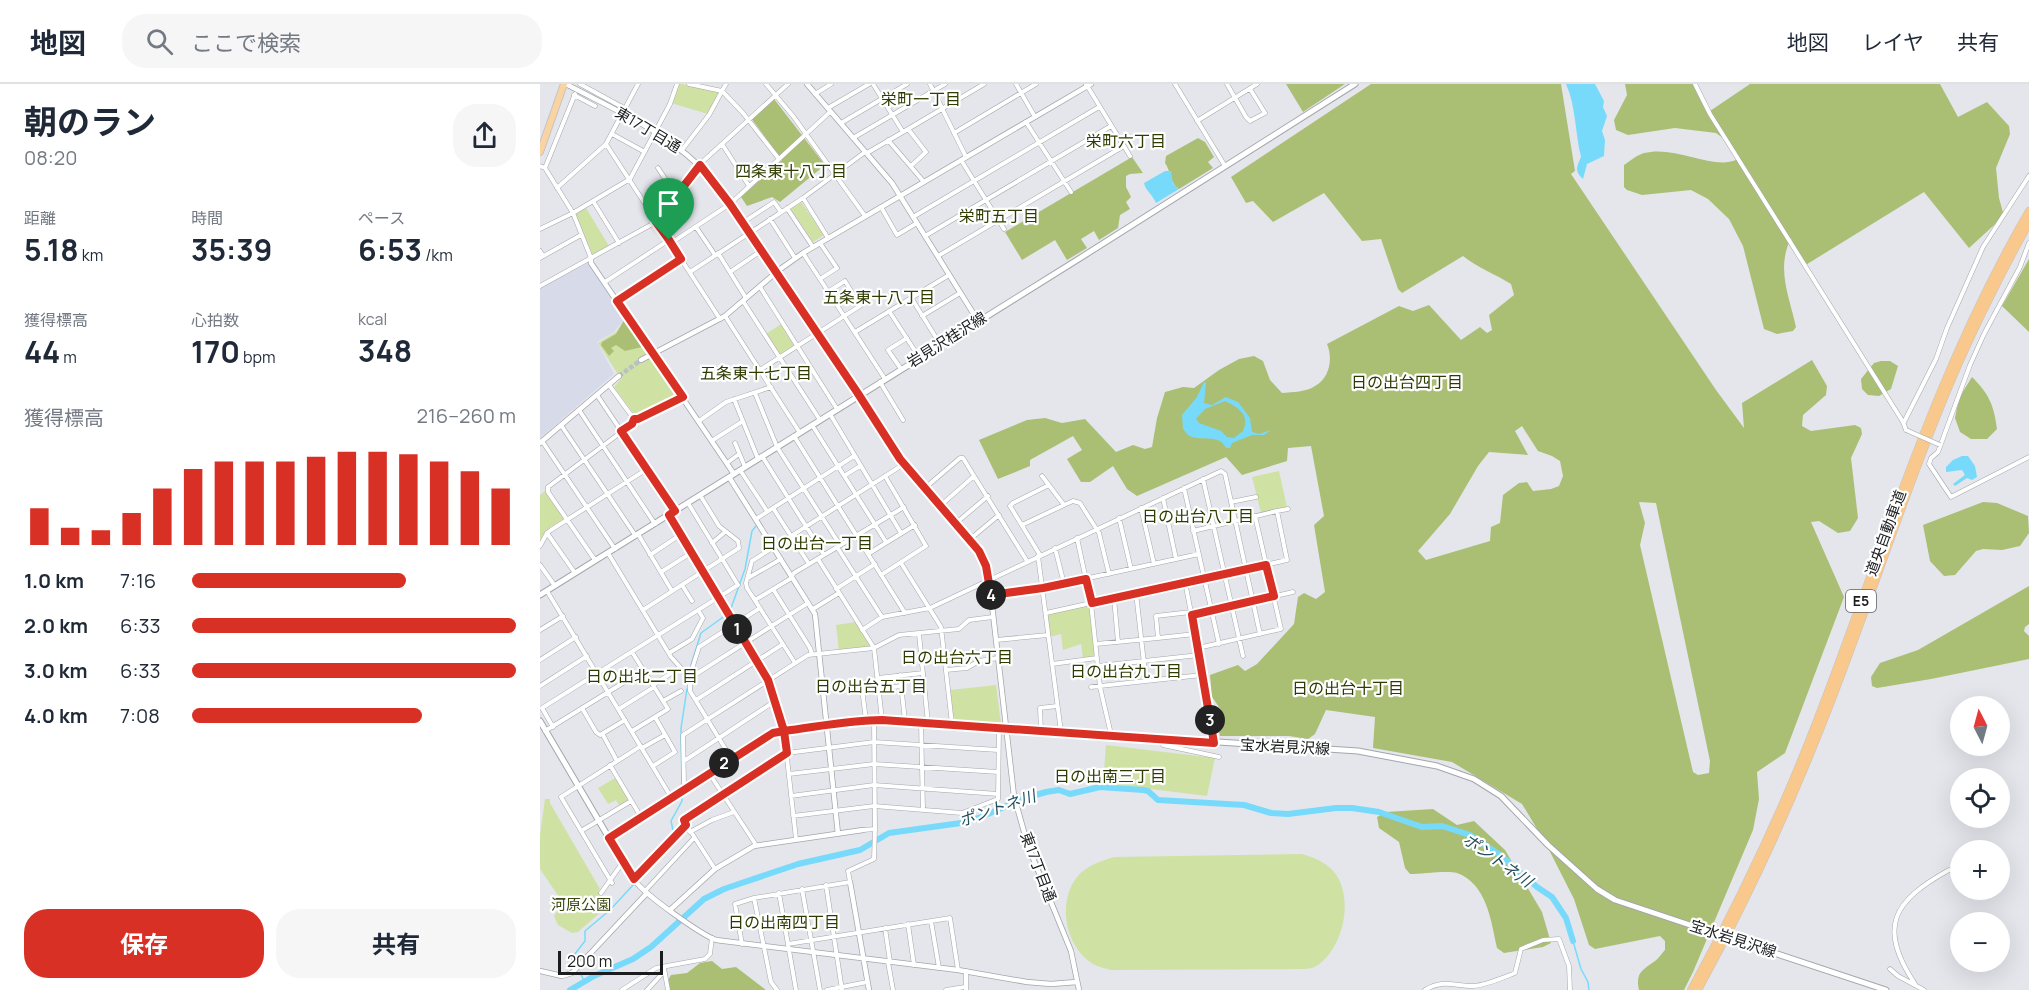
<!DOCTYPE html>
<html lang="ja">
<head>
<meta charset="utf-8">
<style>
	body { margin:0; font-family:Manrope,"Noto Sans JP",sans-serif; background:#f6f6f7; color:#1f2937; height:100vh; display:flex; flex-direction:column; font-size:22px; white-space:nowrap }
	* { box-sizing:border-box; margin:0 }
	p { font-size:20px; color:#747a83 }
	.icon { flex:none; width:33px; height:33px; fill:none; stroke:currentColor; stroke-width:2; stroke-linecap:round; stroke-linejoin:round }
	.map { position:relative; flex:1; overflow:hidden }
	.panel { display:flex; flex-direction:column; background:#fff; width:540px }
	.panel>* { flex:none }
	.needle { width:39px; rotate:354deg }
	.buttons { position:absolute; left:1410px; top:612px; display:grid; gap:12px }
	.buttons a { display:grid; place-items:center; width:60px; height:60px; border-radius:50%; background:#fff; box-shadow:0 6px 24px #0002; font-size:30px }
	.scale { position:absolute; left:18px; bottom:15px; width:105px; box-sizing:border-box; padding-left:6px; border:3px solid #1b1c1e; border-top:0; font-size:16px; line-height:21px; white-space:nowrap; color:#1b1c1e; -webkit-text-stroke:4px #fff; paint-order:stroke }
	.pin { position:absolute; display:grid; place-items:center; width:51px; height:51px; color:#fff; margin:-62px -26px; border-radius:50% 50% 50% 0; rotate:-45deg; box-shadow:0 0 6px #0007 }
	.pin .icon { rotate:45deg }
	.km { position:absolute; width:30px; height:30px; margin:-15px; border-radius:50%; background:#222; color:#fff; font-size:16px; line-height:30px; text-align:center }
	.round { display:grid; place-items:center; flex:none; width:63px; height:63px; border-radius:24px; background:#f6f6f7 }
	.head { display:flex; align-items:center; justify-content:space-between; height:102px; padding:0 24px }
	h1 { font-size:33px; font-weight:700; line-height:45px }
	.figures { display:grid; grid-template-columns:repeat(3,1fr); gap:9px; height:102px; padding:6px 24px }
	.figures div { display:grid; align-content:center }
	.figures b { font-size:30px; font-weight:700 }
	.figures small { font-size:16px; font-weight:400 }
	.figures p { font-size:16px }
	.chart { height:168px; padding:12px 24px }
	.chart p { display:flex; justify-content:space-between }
	.chart svg { width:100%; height:108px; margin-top:6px; stroke:#d93025; stroke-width:6 }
	.cta { display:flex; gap:12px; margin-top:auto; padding:12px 24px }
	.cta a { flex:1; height:69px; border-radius:24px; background:#d93025; color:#fff; font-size:24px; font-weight:700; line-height:69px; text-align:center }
	.cta a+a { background:#f6f6f7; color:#1f2937 }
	ul { padding:0 24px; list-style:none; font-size:20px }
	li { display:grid; grid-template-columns:96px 72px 1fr; align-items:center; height:45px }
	li i { height:15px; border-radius:8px; background:#d93025 }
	header { display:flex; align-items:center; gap:36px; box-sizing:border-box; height:84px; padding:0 30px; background:#fff; border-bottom:2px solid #e0e1e3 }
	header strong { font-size:28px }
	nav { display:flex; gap:33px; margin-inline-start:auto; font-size:21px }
	.search { width:420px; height:54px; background:#f6f6f7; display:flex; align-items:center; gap:15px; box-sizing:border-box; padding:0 21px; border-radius:24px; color:#747a83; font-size:22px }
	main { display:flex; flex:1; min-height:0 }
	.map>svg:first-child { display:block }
</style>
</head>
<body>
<header>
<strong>地図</strong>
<div class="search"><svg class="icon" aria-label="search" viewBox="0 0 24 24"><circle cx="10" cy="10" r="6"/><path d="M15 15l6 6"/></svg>ここで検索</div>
<nav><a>地図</a><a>レイヤ</a><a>共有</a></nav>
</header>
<main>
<section class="panel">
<div class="head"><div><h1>朝のラン</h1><p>08:20</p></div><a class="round"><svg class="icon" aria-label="share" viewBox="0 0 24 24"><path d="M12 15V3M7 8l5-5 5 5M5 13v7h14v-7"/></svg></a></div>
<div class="figures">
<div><p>距離</p><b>5.18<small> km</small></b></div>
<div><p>時間</p><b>35:39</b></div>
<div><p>ペース</p><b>6:53<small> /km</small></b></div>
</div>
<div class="figures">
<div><p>獲得標高</p><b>44<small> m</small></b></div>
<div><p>心拍数</p><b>170<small> bpm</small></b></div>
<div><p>kcal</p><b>348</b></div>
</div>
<div class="chart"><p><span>獲得標高</span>216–260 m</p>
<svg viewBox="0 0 160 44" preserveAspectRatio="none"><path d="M5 44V29M15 44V37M25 44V38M35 44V31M45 44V21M55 44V13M65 44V10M75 44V10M85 44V10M95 44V8M105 44V6M115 44V6M125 44V7M135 44V10M145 44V14M155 44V21"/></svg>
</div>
<ul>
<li><b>1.0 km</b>7:16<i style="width:66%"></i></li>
<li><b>2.0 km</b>6:33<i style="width:100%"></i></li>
<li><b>3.0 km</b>6:33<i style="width:100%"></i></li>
<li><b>4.0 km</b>7:08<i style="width:71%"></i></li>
</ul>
<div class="cta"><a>保存</a><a>共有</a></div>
</section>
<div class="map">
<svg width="1489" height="906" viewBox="0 0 1489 906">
	<rect width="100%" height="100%" fill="#e4e6ec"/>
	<path fill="#d7dbe9" d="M48 179 86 233 74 248 57 258 74 290 0 354V204Z"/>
	<path fill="#cfe2a4" d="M139 0H142L180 8 168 30 131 19Z
		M261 118 284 151 273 158 251 125Z
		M46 124 69 162 53 171 35 130Z
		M87 234 139 310 98 331 94 330 74 303 81 295 58 259 76 248Z
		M241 240 255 261 240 271 226 250Z
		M739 387 747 423 721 429 712 393Z
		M5 407 24 435 6 446 0 456V411Z
		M551 520 556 572 543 574 541 560 523 566 521 550 510 553 507 530Z
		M316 538 332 563 299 567 296 541Z
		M456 601 461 640 416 637 413 631 410 606Z
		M566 661 675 674 667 712 563 699Z
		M77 693 90 717 80 723 76 716 68 720 58 704Z
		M5 715H10V719L60 805 58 807 71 819 38 848 32 849 18 841 14 832 23 819 0 785V751Z
		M762 770C775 774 789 779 797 792 813 818 803 863 778 881 773 885 766 885 760 885L571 886C565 884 558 883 553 880 525 863 517 818 537 793 547 781 561 777 574 773Z"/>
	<path fill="#aabf74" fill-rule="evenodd" d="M746 0H805L763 28Z
		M831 0H1021L1035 87 1031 90 1176 306 1204 344 1202 319 1272 276 1287 302 1286 311 1263 331 1262 342 1271 347 1315 341 1321 344 1322 350 1311 374 1318 434 1310 447 1298 449 1279 437 1271 438 1304 513 1245 669 1217 688 1219 715 1213 746 1153 888 1144 906H1099C1095 888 1103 886 1115 877 1119 874 1122 869 1125 866V857L1120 852 1055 865 1049 861 1034 815 1005 758 982 720 912 678 833 664 835 633 786 626 775 650 768 655 749 652H680L676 636 681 626 672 613 670 591 698 581 705 587 717 580 754 540 758 513 764 509 776 515 785 508 774 441 784 432 771 362 748 364 747 377 702 391 686 373 597 412 587 405 573 382 550 398H541L527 375 542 366 533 352 490 376V382L458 395 439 356 487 336 505 334 522 339 545 335 576 368 593 361 605 365 612 363 617 334 625 308 643 303 654 304 679 286 699 275 714 272 723 277 730 296 742 309C752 308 767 308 775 302 790 294 793 274 787 260L859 222 873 227 889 221 921 256 940 243 947 249 952 246 949 231 974 211 971 200C955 190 938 184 923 172L862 209 858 205 841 155 822 157 784 109 733 138 713 117 706 119 691 93ZM982 342 998 367 1012 372 1020 377 1023 392 1019 402 1011 405 993 407 987 398 979 399 963 411 960 439 951 443 950 457 886 476 878 467 910 430 938 382 949 368 988 371 975 347ZM1099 418 1116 419 1170 677 1169 689 1158 691 1153 688 1100 461 1105 439Z
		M1085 0H1154L1170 27 1210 0H1400L1418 33 1447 18 1469 42 1470 50 1456 84 1459 114 1464 132 1429 164 1384 108 1264 182 1251 154C1236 185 1249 211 1256 243L1253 247 1237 250 1224 245 1203 162 1189 135 1168 115 1151 106 1102 111 1087 106 1084 103V81C1090 77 1097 71 1104 69 1136 61 1172 86 1196 76L1191 60 1176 49 1135 44 1088 51 1076 46 1074 36 1087 11Z
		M234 15 285 81 240 118 232 113 207 122 201 113 242 76 211 34Z
		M658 54 665 58 674 73 668 78 673 84 639 105C630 100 631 87 625 79L626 72Z
		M592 73 603 89 590 90 586 92V103L591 113 586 118 590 125 580 131 578 144 559 156 554 147 541 155 547 164 527 176 515 156 482 176 465 148Z
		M1489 175V248L1462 222Z
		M84 236 90 237 102 263 85 267 76 261 71 264 74 267 69 272 61 261 62 258 76 250Z
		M1341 277H1350L1358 282 1351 305 1339 312 1328 311 1322 305 1321 295 1334 279Z
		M1432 293C1449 310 1454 321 1457 345L1447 355H1431L1420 348 1415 334 1419 314Z
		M1443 418 1457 419 1488 432 1489 449 1480 462 1462 466 1443 465 1436 467 1415 491 1404 492 1390 477 1383 441Z
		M1489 502V540L1485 543 1484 547 1489 552V575L1391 595 1337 604 1332 602 1331 593 1340 579 1378 566Z
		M893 725 917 741 934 737 965 766 1002 828 1011 859 1003 863 964 869 957 864C951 837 947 800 917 789 907 786 881 790 870 790L865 784 859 758 839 744 837 733 846 728Z
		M172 877 182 885 196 883 226 906H130L128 896 131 891 147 889 160 879Z"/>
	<path fill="#77dafb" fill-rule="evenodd" d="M1026 0H1055L1064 17 1063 23 1067 32 1062 47 1065 56 1064 72 1047 80 1043 95C1034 87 1037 82 1041 73 1035 49 1036 22 1026 0Z
		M625 87H631L633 100 639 105 616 119C613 111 605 106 604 99Z
		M664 298 666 299 664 319 672 321 686 313 698 318 710 334 712 348 719 350 731 346 724 351H712L692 359 690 364H686C679 349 662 358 650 352 647 351 645 347 643 345L642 331 657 313ZM685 317C699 324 710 330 703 347L694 354 687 353 681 347 659 339 656 335 665 325Z
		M1422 372H1428L1435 382 1437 393 1432 396 1427 394 1415 402 1413 400 1425 391 1422 386 1406 388V383L1413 376Z"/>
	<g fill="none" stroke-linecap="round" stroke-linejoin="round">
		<path stroke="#77dafb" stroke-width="1.5" d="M190 527 205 485 212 447 216 442
			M151 581 161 549 186 531
			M142 706 141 644 147 605
			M134 751 131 737 142 717V711
			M99 795 134 756
			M1033 857 1041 885 1048 898 1049 906
			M34 881 31 875 45 857V847L70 826 94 800
			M40 888 44 897"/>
		<path stroke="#77dafb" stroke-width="6" d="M30 906 54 892 93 875 111 863 164 815 184 805 258 780 320 766 349 749 421 739 441 733 482 715 506 708 519 706 530 710 560 703 603 706 608 707 618 716 704 721 731 729 748 730 796 724H812L839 728 882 743 902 742 930 751 960 771 997 803 1012 813 1026 834 1033 857"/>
		<path stroke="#bcbec3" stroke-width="4.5" stroke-dasharray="4.5 2" stroke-linecap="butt" d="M79 292 101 276"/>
		<g stroke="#a4a6ab" stroke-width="5">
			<path id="minor" d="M40 0 84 24
				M149 0 182 7 186 0
				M226 0 253 32 325 132
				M333 0 363 48 444 0
				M390 0 426 73
				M476 0 495 33
				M546 0 590 72
				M635 0 685 82
				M687 0 706 33 710 37 725 29 710 5
				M1155 0 1170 30 1363 338 1366 346
				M275 10 291 0
				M34 11 55 22
				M288 24 329 0
				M657 37 717 0
				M486 38 531 108
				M301 39 367 0
				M368 45 386 68 371 82
				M414 49 496 0
				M72 50 103 67
				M313 54 405 0
				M348 56 384 98
				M66 60 180 235
				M182 60 209 102
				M142 66 169 31 182 7 203 29 239 75 290 28
				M327 69 363 48
				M421 76 464 145
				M0 82 5 84 33 129 51 174
				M5 84 35 10
				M118 84 136 111
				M17 104 66 60 98 0
				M263 114 288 154
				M53 117 79 159
				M341 123 357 151 377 139
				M247 124 273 163
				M373 133 559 23
				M230 135 255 174
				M202 139 234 118 241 128
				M156 143 175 171
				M0 145 33 129 90 95 130 20 137 0
				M385 152 571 42
				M131 159 190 120 239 75
				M280 159 297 184 280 195
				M1489 159 1480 183 1444 250 1430 281 1398 368 1391 374 1389 380 1411 413 1489 373
				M0 167 3 172
				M178 169 206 214
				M263 169 345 295
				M398 172 584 62
				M0 174 41 151
				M150 188 263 114 325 68
				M190 188 221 167
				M65 198 129 156
				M0 202 116 138 160 80 248 0
				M220 203 297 325
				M372 215 400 260
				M77 217 141 175
				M203 217 280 336
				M349 227 379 273
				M185 232 260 349
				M382 232 420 209
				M315 248 409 191
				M361 285 348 266 367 254
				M220 286 320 222 305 197 289 207
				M340 298 363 336
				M69 301 94 335
				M215 309 237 363 300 461
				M57 311 135 427
				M194 315 218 375
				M39 326 115 440
				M290 330 361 449
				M159 337 186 318 231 303
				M1364 338 1396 275 1407 244 1443 163 1489 92
				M21 341 95 451
				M272 341 346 458
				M254 352 365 529
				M173 356 203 337
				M2 357 75 465
				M195 359 205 383
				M222 372 284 471
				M187 379 199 370
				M200 386 227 427
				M304 392 320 382
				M434 392 487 477
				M502 392 524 421 533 417 540 419 559 449 569 490
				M663 395 703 572
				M385 404 420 374H423L434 392 400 422
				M644 404 679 560
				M623 414 636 475
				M691 418 716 413
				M233 424 269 480
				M601 424 614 480
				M129 431 228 596 244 647 256 755
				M579 434 591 485
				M216 435 314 372
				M415 440 448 412
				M482 441 524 421
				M653 447 737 427
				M7 449 35 489
				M98 450 132 507
				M537 454 551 519 560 603 570 646 569 651
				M429 456 459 431
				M172 459 185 448
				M0 462 7 449 11 446 107 385
				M297 463 342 533
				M515 464 524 500
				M68 469 131 573 150 594V607L191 674
				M328 470 375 441
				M110 471 140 451
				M500 471 470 422 473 419 509 401
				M498 472 521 648
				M278 475 334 564 342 636
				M55 476 8 408V403L92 340 94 335H98L143 313
				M361 479 401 543 412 640
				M0 481 15 502
				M121 488 151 469
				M341 491 386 462 345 392
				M208 494 241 475
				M664 495 747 476 737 427 748 425
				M645 498 658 564
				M142 501 152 517
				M233 505 270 564 272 570
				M296 505 335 480
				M7 507 131 713
				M451 511 503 504 659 470
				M574 514 578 558
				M215 516 250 495 254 489 364 423
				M273 525 299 509
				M103 526 199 464 198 457 179 442 160 411
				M506 529 664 494
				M652 531 753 508
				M0 546 23 532
				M322 546 342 533 390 524 681 387 685 390 720 550
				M379 550 388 639
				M618 554 655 550
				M456 556 508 551
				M556 560 618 554 616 532 651 528
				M92 568 128 625 115 633 135 668 113 682
				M129 569 152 555 163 534 158 526
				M0 576 36 553
				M255 579 207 504 206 499 212 477 364 380
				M512 580 557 574
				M558 582 659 571
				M406 586 427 584 439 577 458 574
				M360 591 365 637
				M151 593 152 585 159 563 220 524
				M150 594 268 519
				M338 594 383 589
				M606 597 662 591
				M113 601 139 584
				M0 602 47 572
				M551 603 606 597 596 509
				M339 605 361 602
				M156 616 243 560
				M123 617 141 607
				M42 624 56 648 60 651 85 636
				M79 625 114 603
				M326 636 322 605 339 603
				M381 639 383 726
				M13 643 2 624 198 501 148 419
				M5 647 104 586
				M92 647 115 633
				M501 647 500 624 517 622
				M63 651 77 677
				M622 655 623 661 679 673
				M674 658 658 564 741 545 715 432
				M102 664 125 651
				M144 677 235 617
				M70 681 101 733
				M169 689 216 761
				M249 690 334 680 458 688
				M146 704 144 700 143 651 268 571 334 564 359 551 419 545 429 536 453 533
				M251 712 334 701 458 710
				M253 732 334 722 422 729 458 715 459 644
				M323 746 335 745 334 636
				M41 747 91 717
				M150 748 172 736 194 728
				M175 785 144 737 247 669 334 658 458 666
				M94 795 146 741
				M72 799 21 713 101 662
				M286 801 302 906
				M262 805 280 906
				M105 807 154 754
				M61 809 83 778
				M239 809 256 906
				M214 814 231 898 237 906
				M391 837 399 884
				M368 840 374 881
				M345 844 350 878
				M202 860 195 820 214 814 310 798 308 787 334 775 335 745
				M248 860 410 834 418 886
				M348 878 353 906
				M124 884 128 906
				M1350 885 1358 892 1384 906
				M426 887V906
				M1375 900C1337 843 1353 817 1409 786
				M82 906 116 884 165 875 170 870 172 854
				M107 906 121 891 124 883
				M287 906 327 898
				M406 906 425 903
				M885 906C903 895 913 902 933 902 947 901 962 894 975 889L981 865 1003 856 1019 855 1029 882 1030 906"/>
		</g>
		<g stroke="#a4a6ab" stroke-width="6">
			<path id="tertiary" d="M26 0C77 27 132 50 171 94L320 311 355 368 439 467 446 482 449 495 474 712 488 762 531 867 539 906
				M267 0 352 99 438 237
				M51 174V179L194 390
				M101 276 185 232 239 186 263 169 551 0
				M0 359 79 292
				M189 393 275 530 298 750
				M69 754C78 769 85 785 96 798 107 812 160 850 176 856L418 886 487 898 511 900 537 898
				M310 798 329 906
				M130 826 175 785 214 762 323 746
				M0 887 22 892 32 889 107 809"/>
		</g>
		<g stroke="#a4a6ab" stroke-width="7">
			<path id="secondary" d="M0 511 537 176 815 0
				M0 637 69 754 230 650 326 636H342L818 667 897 682 934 695 961 712 1008 761 1057 805 1075 816 1165 846
				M1198 857 1346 906"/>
		</g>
		<g stroke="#c4c4c4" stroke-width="8">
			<path id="trunk" d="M0 68 24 0"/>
		</g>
		<g stroke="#c4c4c4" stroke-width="8">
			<path id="motorway" d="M1151 906C1199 818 1242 728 1278 634 1344 463 1396 286 1489 127
				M1158 906C1205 820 1247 730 1283 638 1325 533 1359 424 1402 319 1427 257 1457 197 1489 139"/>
		</g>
		<use href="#minor" stroke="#fff" stroke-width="4"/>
		<use href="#tertiary" stroke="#fff" stroke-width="4.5"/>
		<use href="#secondary" stroke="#fff" stroke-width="5"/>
		<use href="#trunk" stroke="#fad3a3" stroke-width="6"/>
		<use href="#motorway" stroke="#f9c88c" stroke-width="7"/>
		<g stroke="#a4a6ab" stroke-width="5" stroke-linecap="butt">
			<path id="minor-bridge" d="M1366 346 1400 361"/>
		</g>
		<g stroke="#a4a6ab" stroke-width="7" stroke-linecap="butt">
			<path id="secondary-bridge" d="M1165 846 1198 857"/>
		</g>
		<use href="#minor-bridge" stroke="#fff" stroke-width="4"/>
		<use href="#secondary-bridge" stroke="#fff" stroke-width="5"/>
	</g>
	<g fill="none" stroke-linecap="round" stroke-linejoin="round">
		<g stroke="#fff" stroke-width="12">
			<path id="route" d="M129 156 141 175 77 217 143 313 98 335H94L92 340 81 347 135 427 129 431 228 596 244 647 247 669 144 736 146 741 94 795 69 754 233 649 244 647C276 643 310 636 342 636L674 659 652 531 734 512 726 481 552 519 546 495 503 504 451 511 446 482 439 467 360 375 317 308 190 120 160 81 116 138 129 156"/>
		</g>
		<use href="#route" stroke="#d93025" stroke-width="8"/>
	</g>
	<g text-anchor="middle" stroke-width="4.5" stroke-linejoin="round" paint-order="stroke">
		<rect fill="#fff" stroke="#5f6062" stroke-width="1.5" x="1306" y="506" width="30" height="22" rx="4.5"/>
		<g font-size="14" font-weight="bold" fill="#1b1c1e">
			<text x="1321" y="522">E5</text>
		</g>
		<g font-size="15" fill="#1b1c1e" stroke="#fff">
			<text transform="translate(108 46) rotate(31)" y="5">東17丁目通</text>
			<text transform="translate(407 256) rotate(-32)" y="5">岩見沢桂沢線</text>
			<text transform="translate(1346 449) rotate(-70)" y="5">道央自動車道</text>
			<text transform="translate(745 663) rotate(3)" y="5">宝水岩見沢線</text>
			<text transform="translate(498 783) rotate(69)" y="5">東17丁目通</text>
			<text transform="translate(1193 855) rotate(18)" y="5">宝水岩見沢線</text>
		</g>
		<g font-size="15" fill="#3b4810" stroke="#fff">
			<text x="41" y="826">河原公園</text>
		</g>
		<g font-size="16" fill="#2f3c01" stroke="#fff">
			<text x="381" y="21">栄町一丁目</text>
			<text x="586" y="63">栄町六丁目</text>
			<text x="251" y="93">四条東十八丁目</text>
			<text x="459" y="138">栄町五丁目</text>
			<text x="339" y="219">五条東十八丁目</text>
			<text x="216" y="295">五条東十七丁目</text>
			<text x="867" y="304">日の出台四丁目</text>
			<text x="658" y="438">日の出台八丁目</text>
			<text x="277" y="465">日の出台一丁目</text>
			<text x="417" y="579">日の出台六丁目</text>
			<text x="586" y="593">日の出台九丁目</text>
			<text x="102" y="598">日の出北二丁目</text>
			<text x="331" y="608">日の出台五丁目</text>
			<text x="808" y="610">日の出台十丁目</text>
			<text x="570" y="698">日の出南三丁目</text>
			<text x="244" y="844">日の出南四丁目</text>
		</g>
		<g font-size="16" font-style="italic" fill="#244f5d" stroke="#fff">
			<text transform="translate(457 724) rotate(-19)" y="6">ポントネ川</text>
			<text transform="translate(958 776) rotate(35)" y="6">ポントネ川</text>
		</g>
	</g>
</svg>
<div class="buttons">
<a><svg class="needle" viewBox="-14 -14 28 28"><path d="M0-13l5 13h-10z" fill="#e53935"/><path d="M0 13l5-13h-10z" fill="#747a83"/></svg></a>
<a><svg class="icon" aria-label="locate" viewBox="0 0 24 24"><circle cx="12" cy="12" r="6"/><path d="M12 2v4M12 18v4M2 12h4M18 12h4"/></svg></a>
<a>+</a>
<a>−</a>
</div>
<div class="scale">200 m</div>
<div class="pin" style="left:129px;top:156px;background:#1e9e55"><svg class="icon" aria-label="arrive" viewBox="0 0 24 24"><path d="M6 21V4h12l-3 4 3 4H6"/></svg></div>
<b class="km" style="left:197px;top:545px">1</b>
<b class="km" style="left:184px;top:679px">2</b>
<b class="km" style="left:670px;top:636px">3</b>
<b class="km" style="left:451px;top:511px">4</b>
</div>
</main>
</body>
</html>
